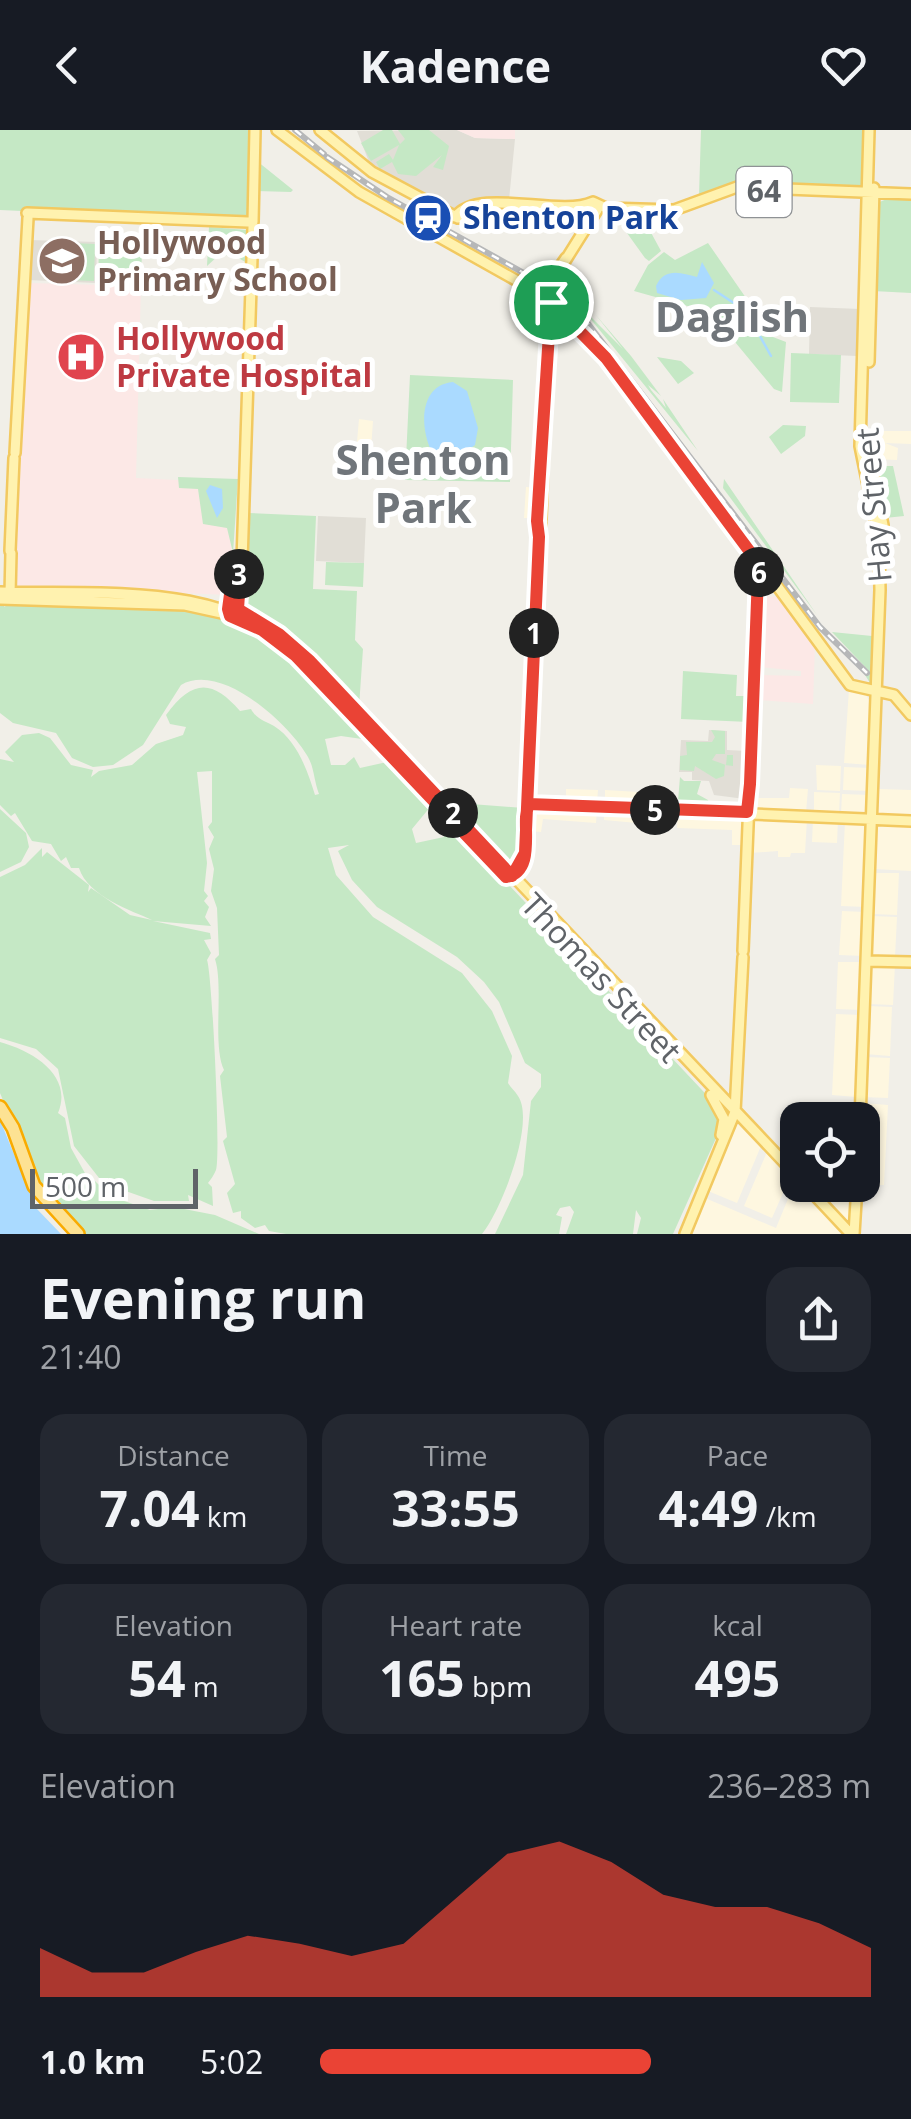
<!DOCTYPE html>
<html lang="en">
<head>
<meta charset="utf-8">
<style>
	body { margin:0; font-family:"Open Sans",sans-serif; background:#242831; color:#f1f3f6; height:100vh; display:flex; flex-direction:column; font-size:38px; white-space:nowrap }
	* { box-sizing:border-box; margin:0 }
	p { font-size:32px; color:#9ea1a6 }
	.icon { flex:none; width:55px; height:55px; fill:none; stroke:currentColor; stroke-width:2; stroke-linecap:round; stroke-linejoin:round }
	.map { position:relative; height:1104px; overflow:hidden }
	.sheet { display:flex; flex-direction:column; background:#171b24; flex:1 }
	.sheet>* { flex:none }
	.buttons { position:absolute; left:780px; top:972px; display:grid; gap:20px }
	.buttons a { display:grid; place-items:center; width:100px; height:100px; border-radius:20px; background:#171b24; box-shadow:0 2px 8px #0004; font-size:50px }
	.scale { position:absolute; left:30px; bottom:25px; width:168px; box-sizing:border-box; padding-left:10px; border:5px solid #5f6368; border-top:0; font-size:28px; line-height:35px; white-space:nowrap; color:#5f6368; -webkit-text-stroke:8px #fff; paint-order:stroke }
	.pin { position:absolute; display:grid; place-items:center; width:85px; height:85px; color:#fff; margin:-42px; border:5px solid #fff; border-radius:50%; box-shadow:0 2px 10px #0007 }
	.km { position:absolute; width:50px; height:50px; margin:-25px; border-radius:50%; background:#222; color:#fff; font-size:28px; line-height:50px; text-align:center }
	.round { display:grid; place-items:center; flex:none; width:105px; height:105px; border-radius:30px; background:#242831 }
	.headline { display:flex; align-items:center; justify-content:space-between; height:170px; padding:0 40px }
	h1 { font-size:55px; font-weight:700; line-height:75px }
	.metrics { display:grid; grid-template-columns:repeat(3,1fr); gap:15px; height:170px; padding:10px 40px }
	.metrics div { display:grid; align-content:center; border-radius:25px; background:#242831; text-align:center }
	.metrics b { font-size:50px; font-weight:700 }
	.metrics small { font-size:28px; font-weight:400 }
	.metrics p { font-size:28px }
	.chart { height:280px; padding:20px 40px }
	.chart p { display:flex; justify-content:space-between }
	.chart svg { width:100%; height:180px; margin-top:10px; fill:#ea4335; opacity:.7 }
	ul { padding:0 40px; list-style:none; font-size:32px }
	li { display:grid; grid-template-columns:160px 120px 1fr; align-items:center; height:75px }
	li i { height:25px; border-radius:12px; background:#ea4335 }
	header { display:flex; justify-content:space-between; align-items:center; height:130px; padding:0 40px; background:#171b24; font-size:45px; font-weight:700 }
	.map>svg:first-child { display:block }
</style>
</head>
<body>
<header><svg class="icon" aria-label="back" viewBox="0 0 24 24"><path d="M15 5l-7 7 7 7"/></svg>Kadence<svg class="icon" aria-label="heart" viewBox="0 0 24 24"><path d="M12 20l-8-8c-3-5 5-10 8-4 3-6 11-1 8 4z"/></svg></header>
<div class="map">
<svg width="911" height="1104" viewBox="0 0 911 1104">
	<rect width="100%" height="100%" fill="#f1efe8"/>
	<path fill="#fef7e0" d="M359 289 373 291 369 347 354 346Z
		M869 301H911V314L885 313 898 318 897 330 873 329Z
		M526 357 538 358 536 388H524Z
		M849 559 866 565 871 574 870 635 844 633Z
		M816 635 841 636 840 661 817 660Z
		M844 637 870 638 871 661 843 660Z
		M790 658 808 659 806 682 752 680 753 668H789Z
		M566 659 598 660 597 672 566 671Z
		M879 659 911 660V687L877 685Z
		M605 660 672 664 671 675 605 673Z
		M814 662 840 663 839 684 814 683Z
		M842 664 871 665 870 685 841 684Z
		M530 678 597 680 596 693 543 689 541 702 529 701Z
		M604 680 669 683 670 696 604 690Z
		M678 684 743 686 744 715H732V700L677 698Z
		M751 687 807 689 805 723H791L790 727H778V721L750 723Z
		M813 690H838L837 713 812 712Z
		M845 691 870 692 866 777 841 776Z
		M876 692 911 694V741L874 739Z
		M874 743H899L897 785 872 784Z
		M842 781 865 782 864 826 839 825Z
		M872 786 897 787 895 827 870 826Z
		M838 832H863L861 880 836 879Z
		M870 833 895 834 893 875 868 874Z
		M868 876 892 877 890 926 865 924Z
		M836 884 861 885 857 967 832 965Z
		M865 927 890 928 888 968 863 967Z
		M833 972 855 973 857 990H832Z
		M863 973 888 975 884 1055H861Z
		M737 993 761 1016 737 1073 708 1061Z
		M767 1022 790 1047 772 1088 744 1076Z
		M795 1052 841 1104H690L705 1068 776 1098Z
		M828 1055H853L851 1100 827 1076Z"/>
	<path fill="#e1ded6" d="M457 0 475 8 515 9 509 70 457 82 448 79 369 32 357 1Z
		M29 110 97 112 96 153 28 150Z
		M810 177 860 179 857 226 809 224Z
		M318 386 366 388 364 433 316 431Z
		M709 600 727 601V620L747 621 745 669 714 665 709 651 692 650V642H679L681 610 708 611Z"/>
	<path fill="#fce8e6" d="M457 0H515V9L475 8Z
		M29 153 141 156 136 348 238 353 228 465 14 456 23 188Z
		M762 466 781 467 815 514 813 574 757 570 758 545 801 546V541L758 537Z"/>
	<path fill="#c5e8c5" d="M0 0H253L248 85 242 91 0 80Z
		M383 0H392L400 14 405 9 398 0H429L449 16 443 40 433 37 442 25 416 46 398 44 392 32 380 39 376 32 389 24 393 30 399 15 371 31 361 13Z
		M701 0H867L863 55 850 59 739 52 699 66Z
		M257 31 293 60 291 62 256 61Z
		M887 69H911V163L873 161 877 73Z
		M614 85 642 86 661 121 649 131 645 128Z
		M209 97 247 100V133L235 126 219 125 207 136Z
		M73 113 95 114 94 151 70 150Z
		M708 113 773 207 786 212 782 262 774 259 716 189 698 179 634 161 648 135 664 122 675 130Z
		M99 118 142 120 141 153 98 152Z
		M561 172 609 223 679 314 675 316Z
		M580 176 623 219 595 184 631 226 661 266 648 255 651 260 666 278 663 269 698 321Z
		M791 223 841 225 839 273 790 272Z
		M657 227 681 231 694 243 678 254Z
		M410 245 513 250 510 352 405 350Z
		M783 295 806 296 805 306 781 324 769 307Z
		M873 336H893L904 386 885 388Z
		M178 347 238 349 233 423 227 398 203 394 198 359 179 358Z
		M724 349 817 485 723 358Z
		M248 383 316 386 313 459 357 461 355 510 363 519 359 577 303 519 242 478Z
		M326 432 364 433 363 457 325 455Z
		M7 472C97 475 207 461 284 520L285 528C302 535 344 591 362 609L341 606 325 609 331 635H345L354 627 360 638 387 632 431 676 412 699 416 713 444 707 440 689 444 686 718 977 721 997 673 1104H637L641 1088 636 1080 633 1104H566L574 1082 570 1076 560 1078 556 1085 562 1087 559 1104H495L523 1045 531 971 541 957V944L525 933 499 872 484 852 457 827 377 777 352 750 338 721 349 715 328 718 336 745 373 787 462 843 492 881 512 926 508 953C511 958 515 961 518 966 536 992 501 1081 482 1104H286L269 1101 265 1095 255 1098 241 1088V1081L233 1083 227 1063 235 1054 223 1011 227 1007 220 946 224 940C212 915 224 857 215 829L219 825 217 778 211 761 214 739 209 719 214 707 208 697 212 692V641L197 642 207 733 204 761 208 766 204 771 209 777 205 787 211 796 153 791 210 803 211 809 204 810 211 823 207 830C212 842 221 1025 216 1040 214 1045 211 1049 208 1053L212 1057 213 1076 188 1065 189 1071H154L103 1053 74 1016 58 939 36 919 0 908V747L25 735 42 718V727L47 722 89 755 88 762 91 758 130 785 152 790C133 781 88 767 79 738H71L66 727 61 731 51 714 32 711 15 683 11 686 0 675V629L14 632 5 622 22 605 39 603 50 608 71 635 93 640 91 647 99 641 132 635 156 614 183 605 186 597 170 594 166 585C193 548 213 550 240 581L251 579C256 589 267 592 274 596 297 610 308 642 315 665L319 664C314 651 314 637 308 627 291 596 222 531 181 555L143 615 113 635 93 637 72 628 56 603 13 593 0 583V473L5 477Z
		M832 502 872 506 870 553 865 545 868 540Z
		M683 541 737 545 736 566H750L749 592 681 589Z
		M711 600 725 601V624H716L712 630 726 635 727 625H733V636L725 635 724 646 716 649 695 636 694 641 680 640V626L687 625 686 612H712L715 607Z
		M680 647 684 651H701L697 664 708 670 710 677 684 676 678 671Z
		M458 673 523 678 522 729 511 740 458 685Z
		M0 679 26 703 29 717 21 732 0 742Z
		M0 912C36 922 73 947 58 983L65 988 71 1018 91 1054 94 1050 110 1066 150 1080 174 1077 215 1085 259 1104H83L38 1055 0 963Z"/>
	<path fill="#aadaff" d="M702 132 714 153 706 168 681 170 657 163 656 156C665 137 681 143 697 147Z
		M453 252 467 261 478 298 475 315 461 325 431 320C420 297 419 255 453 252Z
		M210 355 222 359 223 378 217 388 206 361Z
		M0 990 36 1078 61 1104H0Z"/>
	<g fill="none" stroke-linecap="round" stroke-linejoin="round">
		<path stroke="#aadaff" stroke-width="2.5" d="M714 160 746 181 771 226"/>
		<g stroke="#f2c960" stroke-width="14">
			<path id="major" d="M277 0 359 62 537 162 563 184
				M320 0 372 42 458 88
				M27 83 248 92
				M455 87C480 56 558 88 593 72L606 78 674 80 737 57 911 64
				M253 92 255 0
				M565 131 597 80 596 74
				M562 183 605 228 705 360
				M869 232 874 58
				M866 313 883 395
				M15 323 28 88
				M704 358 761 433
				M541 389 550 151 566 128
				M10 421 14 328
				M758 430 850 555 894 565 911 585
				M0 462C108 465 226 450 310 531L798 1047
				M10 464 11 423
				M0 469 185 475 226 484
				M231 483 242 431 253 97
				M263 501 296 526 340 571
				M534 525 541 393
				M528 674 911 691
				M509 746 525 730 534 520
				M743 821 758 445 764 436
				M867 831 911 832
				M711 965 724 989 721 1005
				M860 990 880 460 879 409 860 316 869 0
				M805 1055 851 1104
				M685 1104 735 982 743 827
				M854 1104 857 1055"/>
		</g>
		<g stroke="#f9ab00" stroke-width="16">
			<path id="highway" d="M0 977 13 998 34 1056 78 1104"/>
		</g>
		<use href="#major" stroke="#fff2af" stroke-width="9"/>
		<use href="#highway" stroke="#fde293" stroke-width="11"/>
		<g stroke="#b6b7b8" stroke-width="6">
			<path id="rail" d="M295 0 324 24
				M327 27 387 67 531 147 583 187 820 497 867 543"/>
		</g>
		<use href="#rail" stroke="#fff" stroke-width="2.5" stroke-dasharray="8" stroke-linecap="butt"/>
	</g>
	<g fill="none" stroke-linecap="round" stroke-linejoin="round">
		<g stroke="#fff" stroke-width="20">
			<path id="route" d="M551 172 537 391 539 407 525 723 512 746 310 531 279 504 238 479 241 434 234 435 228 479 230 486 262 500 296 526 506 747C532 742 525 708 526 687L528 674 747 682 750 654 758 445 762 438 606 228 551 172"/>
		</g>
		<use href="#route" stroke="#ea4335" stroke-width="12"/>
	</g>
	<defs>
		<g id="station-disc" transform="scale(2.5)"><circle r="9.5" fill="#1a4fb4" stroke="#fff"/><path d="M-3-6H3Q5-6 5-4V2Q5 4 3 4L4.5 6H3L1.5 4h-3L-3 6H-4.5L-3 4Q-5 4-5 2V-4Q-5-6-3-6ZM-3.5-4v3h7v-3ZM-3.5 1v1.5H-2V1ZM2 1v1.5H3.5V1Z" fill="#fff"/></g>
		<g id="school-disc" transform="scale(2.5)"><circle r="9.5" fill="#8d6e63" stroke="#fff"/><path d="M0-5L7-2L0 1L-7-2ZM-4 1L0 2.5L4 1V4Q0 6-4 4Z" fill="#fff"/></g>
		<g id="hospital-disc" transform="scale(2.5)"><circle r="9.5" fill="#e0444e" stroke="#fff"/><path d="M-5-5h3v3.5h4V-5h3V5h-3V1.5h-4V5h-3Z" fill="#fff"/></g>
	</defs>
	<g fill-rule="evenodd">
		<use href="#station-disc" x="428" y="88"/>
		<use href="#school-disc" x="62" y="131"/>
		<use href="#hospital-disc" x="81" y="227"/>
	</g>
	<g text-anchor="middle" stroke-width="10" stroke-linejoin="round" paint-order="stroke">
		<rect fill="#fff" stroke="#8f9295" stroke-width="2.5" x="736.5" y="37" width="55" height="50" rx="8"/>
		<g font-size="30" font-weight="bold" fill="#5f6368">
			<text x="764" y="72">64</text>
		</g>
		<g font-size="32" font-weight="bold" fill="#164399" stroke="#fff" text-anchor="start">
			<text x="463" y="99">Shenton Park</text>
		</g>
		<g font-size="32" font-weight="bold" fill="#785e54" stroke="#fff" text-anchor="start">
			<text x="97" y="124">Hollywood<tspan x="97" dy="37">Primary School</tspan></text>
		</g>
		<g font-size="32" font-weight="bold" fill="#be3a42" stroke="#fff" text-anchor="start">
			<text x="116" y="220">Hollywood<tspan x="116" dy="37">Private Hospital</tspan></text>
		</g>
		<g font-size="32" fill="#5f6368" stroke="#fff">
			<text transform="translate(874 375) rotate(-95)" y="11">Hay Street</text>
			<text transform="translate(601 848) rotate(47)" y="11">Thomas Street</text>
		</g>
		<g font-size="42" font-weight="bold" fill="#70757a" stroke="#fff">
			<text x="732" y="202">Daglish</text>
			<text x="423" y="345">Shenton<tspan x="423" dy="48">Park</tspan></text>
		</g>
	</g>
</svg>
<div class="buttons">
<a><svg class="icon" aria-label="locate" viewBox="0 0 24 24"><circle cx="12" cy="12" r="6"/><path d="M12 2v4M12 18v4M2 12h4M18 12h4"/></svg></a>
</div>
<div class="scale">500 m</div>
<div class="pin" style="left:551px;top:172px;background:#1e9e55"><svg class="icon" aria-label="arrive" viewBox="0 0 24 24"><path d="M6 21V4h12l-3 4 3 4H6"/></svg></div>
<b class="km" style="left:534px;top:503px">1</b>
<b class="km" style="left:453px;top:683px">2</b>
<b class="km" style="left:239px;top:444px">3</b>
<b class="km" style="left:655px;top:680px">5</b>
<b class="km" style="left:759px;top:442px">6</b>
</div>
<section class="sheet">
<div class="headline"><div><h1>Evening run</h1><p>21:40</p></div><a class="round"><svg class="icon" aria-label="share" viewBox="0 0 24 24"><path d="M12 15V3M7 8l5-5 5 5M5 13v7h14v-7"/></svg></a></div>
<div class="metrics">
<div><p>Distance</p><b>7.04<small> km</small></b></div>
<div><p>Time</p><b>33:55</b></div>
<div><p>Pace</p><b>4:49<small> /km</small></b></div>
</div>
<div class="metrics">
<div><p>Elevation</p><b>54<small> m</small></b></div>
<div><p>Heart rate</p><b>165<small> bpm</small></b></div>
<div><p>kcal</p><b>495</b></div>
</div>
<div class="chart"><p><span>Elevation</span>236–283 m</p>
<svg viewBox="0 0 160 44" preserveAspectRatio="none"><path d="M0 44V32L10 38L20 38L30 33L40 29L50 31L60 34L70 31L80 20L90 9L100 6L110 11L120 19L130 22L140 22L150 26L160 32V44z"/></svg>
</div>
<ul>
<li><b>1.0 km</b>5:02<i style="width:60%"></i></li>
</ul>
</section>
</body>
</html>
